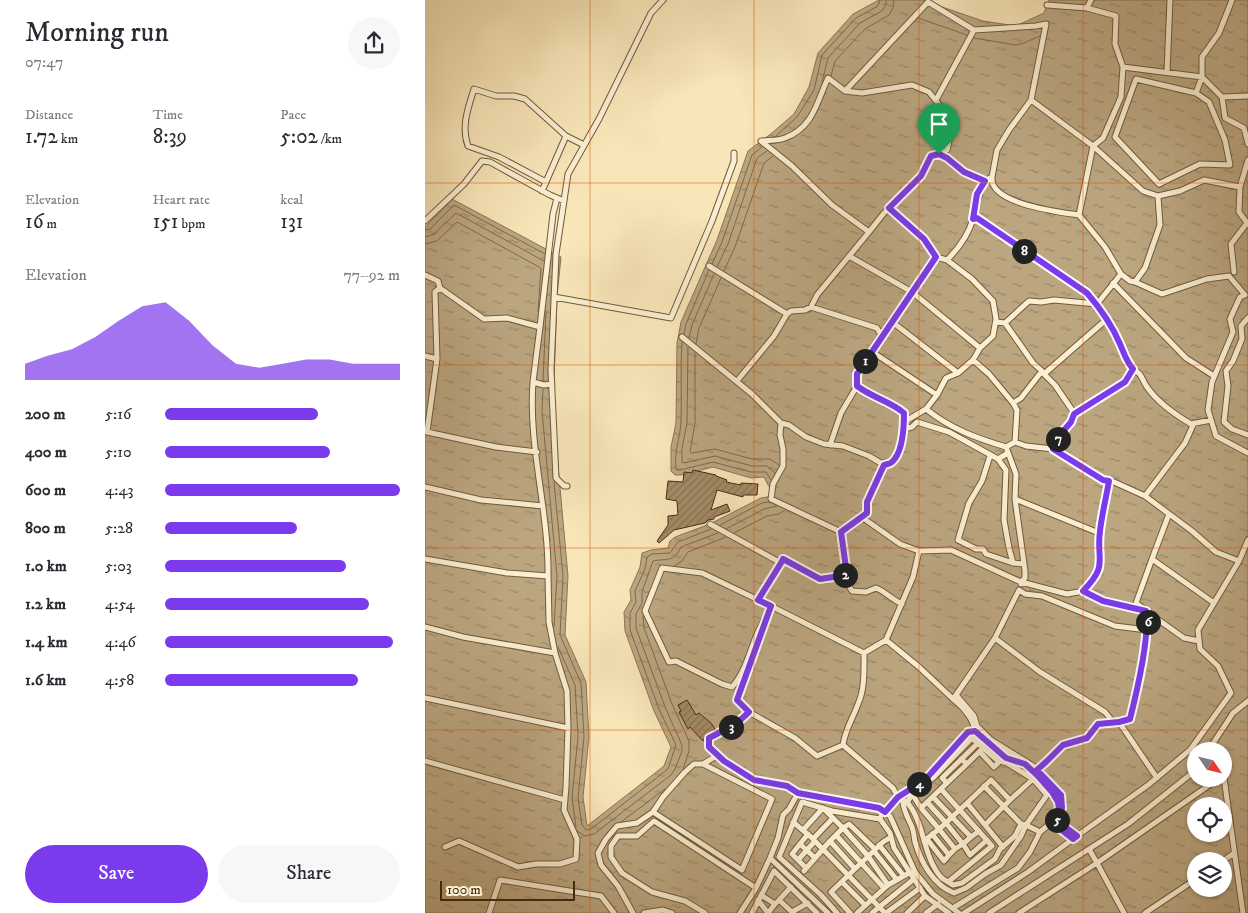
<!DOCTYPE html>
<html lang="en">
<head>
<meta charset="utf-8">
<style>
	body { margin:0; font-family:"IM FELL DW Pica",serif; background:#f7f7f7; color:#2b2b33; height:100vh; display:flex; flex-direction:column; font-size:19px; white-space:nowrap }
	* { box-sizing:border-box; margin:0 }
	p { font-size:16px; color:#7c7c81 }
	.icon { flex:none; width:28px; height:28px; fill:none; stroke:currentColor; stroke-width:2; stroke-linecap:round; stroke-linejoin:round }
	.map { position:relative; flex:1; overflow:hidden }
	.sheet { display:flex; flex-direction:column; background:#fff; width:425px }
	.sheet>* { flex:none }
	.needle { width:32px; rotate:125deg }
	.tools { position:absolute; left:762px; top:742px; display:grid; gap:10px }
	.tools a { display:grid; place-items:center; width:45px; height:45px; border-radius:50%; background:#fff; box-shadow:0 1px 4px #0004; font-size:25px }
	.scale { position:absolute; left:15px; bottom:12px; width:135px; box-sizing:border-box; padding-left:5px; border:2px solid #462b11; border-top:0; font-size:14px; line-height:18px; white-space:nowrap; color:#462b11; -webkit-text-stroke:4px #faefd2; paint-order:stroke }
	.pin { position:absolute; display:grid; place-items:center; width:42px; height:42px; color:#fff; margin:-51px -21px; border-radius:50% 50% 50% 0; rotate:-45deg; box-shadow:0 0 5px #0007 }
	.pin .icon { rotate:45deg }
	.km { position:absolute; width:25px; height:25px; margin:-12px; border-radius:50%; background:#222; color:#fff; font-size:14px; line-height:25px; text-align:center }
	.round { display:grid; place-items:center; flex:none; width:52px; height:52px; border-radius:26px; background:#f7f7f7 }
	.head { display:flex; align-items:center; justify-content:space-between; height:85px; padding:0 25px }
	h1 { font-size:28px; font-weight:600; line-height:38px }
	.stats { display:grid; grid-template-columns:repeat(3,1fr); gap:8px; height:85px; padding:5px 25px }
	.stats div { display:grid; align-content:center }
	.stats b { font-size:21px; font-weight:600 }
	.stats small { font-size:14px; font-weight:400 }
	.stats p { font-size:14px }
	.chart { height:140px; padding:10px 25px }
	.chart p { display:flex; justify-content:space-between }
	.chart svg { width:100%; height:90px; margin-top:5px; fill:#7c3aed; opacity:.7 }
	.cta { display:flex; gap:10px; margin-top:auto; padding:10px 25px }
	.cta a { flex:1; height:58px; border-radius:30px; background:#7c3aed; color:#fff; font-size:20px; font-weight:600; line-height:58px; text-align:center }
	.cta a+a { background:#f7f7f7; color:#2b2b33 }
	ul { padding:0 25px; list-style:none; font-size:16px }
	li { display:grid; grid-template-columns:80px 60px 1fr; align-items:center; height:38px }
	li i { height:12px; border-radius:6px; background:#7c3aed }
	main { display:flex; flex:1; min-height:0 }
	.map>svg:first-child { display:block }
</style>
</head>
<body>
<main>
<section class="sheet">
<div class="head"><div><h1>Morning run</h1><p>07:47</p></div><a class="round"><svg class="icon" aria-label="share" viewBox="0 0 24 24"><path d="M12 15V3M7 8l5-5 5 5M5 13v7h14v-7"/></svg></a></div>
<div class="stats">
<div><p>Distance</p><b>1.72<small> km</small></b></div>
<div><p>Time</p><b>8:39</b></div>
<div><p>Pace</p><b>5:02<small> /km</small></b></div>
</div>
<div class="stats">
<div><p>Elevation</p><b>16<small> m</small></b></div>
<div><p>Heart rate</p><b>151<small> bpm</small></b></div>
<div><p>kcal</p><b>131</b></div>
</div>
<div class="chart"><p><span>Elevation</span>77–92 m</p>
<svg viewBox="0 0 160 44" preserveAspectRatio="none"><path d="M0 44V36L10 32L20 29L30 23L40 15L50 8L60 6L70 15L80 27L90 36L100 38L110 36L120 34L130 34L140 36L150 36L160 36V44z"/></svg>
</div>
<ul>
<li><b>200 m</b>5:16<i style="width:65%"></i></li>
<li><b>400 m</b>5:10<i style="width:70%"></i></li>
<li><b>600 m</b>4:43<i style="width:100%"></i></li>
<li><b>800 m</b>5:28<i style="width:56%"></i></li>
<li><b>1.0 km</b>5:03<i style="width:77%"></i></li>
<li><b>1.2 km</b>4:54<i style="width:87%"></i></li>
<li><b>1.4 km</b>4:46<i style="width:97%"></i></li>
<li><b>1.6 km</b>4:58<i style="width:82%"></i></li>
</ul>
<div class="cta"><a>Save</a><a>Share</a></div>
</section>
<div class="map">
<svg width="823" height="913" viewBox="0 0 823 913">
	<defs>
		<pattern id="water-ripples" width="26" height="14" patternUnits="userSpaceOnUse" patternTransform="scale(1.25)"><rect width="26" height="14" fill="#bba680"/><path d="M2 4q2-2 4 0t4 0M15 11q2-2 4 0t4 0" fill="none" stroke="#9a8767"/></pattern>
		<pattern id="building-hatch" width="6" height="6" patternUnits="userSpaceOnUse" patternTransform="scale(1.25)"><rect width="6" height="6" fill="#a38c68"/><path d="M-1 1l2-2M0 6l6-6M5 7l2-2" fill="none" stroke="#877354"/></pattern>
	</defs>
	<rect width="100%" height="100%" fill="#f8e6b9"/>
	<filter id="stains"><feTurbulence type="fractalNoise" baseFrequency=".004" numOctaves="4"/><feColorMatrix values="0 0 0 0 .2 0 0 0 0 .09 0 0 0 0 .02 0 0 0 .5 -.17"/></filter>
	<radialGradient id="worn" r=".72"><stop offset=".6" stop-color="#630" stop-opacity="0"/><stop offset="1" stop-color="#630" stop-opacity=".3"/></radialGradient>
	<path fill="url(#water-ripples)" stroke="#8c7554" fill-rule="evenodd" d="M454 0H497L558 21 591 26 619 13 624 0H823V913H0V227L27 199 136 257 132 297 128 410 143 576 140 635 161 682 164 737 158 797 162 826 239 766 246 747 229 711 200 631 199 612 206 600 205 590 215 567 217 553 226 550 243 548 245 541 250 537 285 524 336 498 348 496V491L343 485 339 477 326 478 288 467 256 475H250L246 471V447L251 423 252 343 256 322 292 240 323 151 347 133 369 114 384 87 393 53 428 14ZM771 751H799V779H771ZM771 806H799V834H771ZM771 861H799V889H771Z"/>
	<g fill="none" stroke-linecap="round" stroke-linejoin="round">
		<path stroke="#806848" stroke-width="1" d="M493 18 542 35
			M549 38 591 45 599 43 615 36
			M406 76 410 61 440 29 464 15 468 8 469 0
			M397 82 403 58 435 23 457 11 461 5V0
			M351 136 372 117 389 90 397 55 431 18 453 6 455 0
			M0 230 5 229 29 205 120 254
			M0 237 9 234 31 213 119 261
			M0 244 12 241 32 222 114 267 116 269 113 311
			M287 264 297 242 327 155 337 147
			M292 267 303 244 332 158 342 151
			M299 271 310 247 339 163 348 156
			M259 334 261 324 284 270
			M264 338 267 325 289 274
			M257 342C255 369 257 395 256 422 255 438 249 452 251 469L255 470 288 462 326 472H341L346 480
			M271 344 274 328 296 278
			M263 347 262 423 257 448V462L259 463 290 456 327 466H342L350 473
			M270 353V423L265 452 267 453 290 449 327 459H345L354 465
			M118 381 121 312
			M118 389 117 411 132 576 129 627
			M129 482 138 576 135 635 156 683 159 737 153 798 157 825 161 830 166 829 243 769 251 745 234 709 205 630V613L211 602 210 591 220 569 222 557 227 554 245 553 253 542 286 529
			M295 525 337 503 344 502
			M301 529 339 509 352 506
			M309 533 342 516 354 514 360 510
			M249 566 257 561 263 552 301 537
			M218 616 219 628 247 704 264 741V751L258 769
			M133 647 150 685 153 737 147 797 151 827
			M196 822 240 789
			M152 831 160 836 169 834 246 775 250 769 257 751V745L240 707 211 628V614L217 603V592L228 561C242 558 249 563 256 547L293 533"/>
	</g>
	<path fill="url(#building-hatch)" stroke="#462b11" d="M268 470 291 475V476L302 480 301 482 316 485V483L333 484 332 495H318V497L292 490 286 510 302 504 305 511 289 517V519L283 520 280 523 249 530 234 543 232 541 243 525V516L253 515 252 501 241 499 243 481 258 482 259 472 267 473Z
		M262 700 271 715 274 713 286 723 290 729 281 735 278 741 265 727 263 729 254 712 256 711 253 705Z"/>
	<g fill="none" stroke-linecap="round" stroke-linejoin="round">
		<g stroke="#725a3b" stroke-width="7">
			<path id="lane" d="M666 0 662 8 691 16 690 44 698 67
				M622 5 662 8
				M549 30 611 26 621 24 606 100 584 130 572 150 567 177 560 181
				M742 72 745 0
				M420 91 503 2 549 30 511 100
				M771 93 711 79 690 137 734 184 775 164 805 165 800 140 784 102 771 93 777 77V57L794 33 807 0
				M823 96 797 97 800 118 819 128 823 144
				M823 160 815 187 814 212 823 224
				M567 177C564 204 634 212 654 215L668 146 606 100
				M121 182 74 157 43 146C36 127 43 108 49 89L71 96H89L100 99 141 136
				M117 191 141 136 159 145
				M733 196 718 191 668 146 678 138 696 97 698 67 777 77 797 97
				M464 208 499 239 511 257 522 260C534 248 543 236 548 219 553 204 551 197 560 181L539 172 522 157 514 154
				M654 215 680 247 696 274 672 304
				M548 219 552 218 662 293 672 304 682 319 619 374
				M0 221 39 184 57 161 65 162 125 195 139 201
				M424 256 487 292 555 348 548 360 533 373 466 321
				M522 260 547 279 568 301 571 319 568 336 555 348
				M284 266 362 314
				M809 272 806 244 822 223
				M696 274 705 281 710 282 720 268 735 225 733 196 755 191 779 180 815 187
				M0 275 13 281 15 288
				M710 282 737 294 782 279 804 276 820 295 815 297 805 319 808 332 787 382 783 410 791 436 823 453
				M688 283 761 358 789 376
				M129 297 246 318 287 221 309 161V153
				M386 307 392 295 444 232 407 205 367 166 336 141C344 140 353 141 360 138 389 127 392 101 403 78L420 91 437 93 487 85 504 92 519 111 526 131 522 150 506 156 496 176 476 198 459 213 444 232
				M823 318 816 326 817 339 808 361 801 371 803 386 799 422 807 429 823 435
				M571 322 580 323 604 301 616 302 629 300 672 304
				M115 327 128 214 132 198
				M456 335 511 257
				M257 337 327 394 356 423
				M446 351 512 395 501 409 479 422
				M0 356 12 359 10 292 15 288 59 319 82 318 115 327 108 382
				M12 359 2 432 71 447 112 452
				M548 360 564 374 588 403 596 398 617 371 608 363 580 323
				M708 369C718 375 716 378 722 387 733 403 749 414 766 424L786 420
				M312 381 349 336 362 314 366 311 380 310 386 307 452 328 456 335 432 374V386L416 413 405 445
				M432 386C448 397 465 401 479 413 479 426 477 452 467 462 466 462 459 465 459 465L442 502V513L438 518
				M512 395 521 378 533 373
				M501 409C526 429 551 438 581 447L590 442 592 410 588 403
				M649 413 699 381 708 369 702 363 695 343 682 319
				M479 429 487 427 492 422 524 432 573 459 583 453
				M590 442 601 446 628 449 634 436 646 422 649 413 630 385 617 372
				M581 447 591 474 590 499 674 533 684 481
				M628 449 677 480 689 482 720 496 760 443 769 423
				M565 456 557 481 544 503 533 540 551 549H558L561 554 588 563 599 564
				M573 459 581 470 579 520 584 548 588 563
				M142 486H139L131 478 126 370 131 254 143 174 174 119 226 13 238 0
				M0 487 56 500 118 506
				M720 496 767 531 791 552 814 561
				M744 514 727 559 789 603
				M285 524 356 563
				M416 532 438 518 475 544 494 551
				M0 559 82 573 123 576C124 511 103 447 108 382L119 385 127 384
				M422 575 416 532 346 499 348 484 358 466V449L355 435 356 423 364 425 381 437 399 444 418 446 444 456 459 465
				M596 584V582L642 594 659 591 678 601 721 611
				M659 591 670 579 675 565 674 533
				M333 599 358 559 395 579 422 575V583L427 591 441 592 451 588C461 592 466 599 477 604
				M719 609 711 603 727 559
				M342 616C326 637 325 667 307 687L297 684 251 661 244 662 220 611 237 568 277 573 346 606
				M0 627 38 637 130 653 124 622 123 576
				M570 638 594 590 600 594 617 596 690 626 722 630
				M461 640 488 577 494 551 526 550 596 582 600 578V571L590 499
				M531 695 570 638 615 672 680 712 689 723
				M0 698 143 728 142 691 130 653
				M528 699 494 667 461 640 439 653C439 669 440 689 433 704 428 718 420 730 418 745L468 788 473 797 500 780 543 732 550 731 581 758 600 764 612 775 627 792 622 795
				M324 712 311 725 284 738V747L299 761 329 780 362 785 373 793
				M694 722 705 719C712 691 725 639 721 611L759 638 774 641
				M550 731C548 718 538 707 528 699L531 695 549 716 552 726 566 740 608 766 636 795 637 808 632 821 652 836 650 838
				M418 745 392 756 370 738 324 712 312 700 346 606 439 653
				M783 751 808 713 823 701
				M555 752 569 767 575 761
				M536 759 542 764 522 783 517 778 553 743
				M0 761 140 800
				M542 764 556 750
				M612 769 622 761 638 745 662 738 673 724 694 722 732 778
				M799 778 818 913
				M559 786 596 824
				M516 789 567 846 523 882
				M627 792 633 801 634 807
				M487 794 496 808 514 829 499 841
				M508 797 527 817 542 803 578 847
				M502 802 521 823 527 817 546 837 554 831
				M482 803 487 794 508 778 547 738 572 760 582 763 608 779 622 795 601 825 615 832
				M542 803 566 780 585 800 608 779
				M496 808 522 783
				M458 810 455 819 465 833 469 848 500 896
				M228 812 317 870 347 799 278 764
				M460 812 473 797 478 802C479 812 483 818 487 827 489 832 489 837 490 842 496 862 508 885 529 893L541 888 560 874 576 865 596 836 601 825 596 824 590 836 575 849 570 859 537 883 528 885C524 882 518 880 515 876 497 854 500 822 481 801L478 802
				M368 822 386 837 460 913
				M560 825 585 800
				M378 830 398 808 418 828 411 835
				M507 834 524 855 530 849 514 829 521 823 538 844 546 837
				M652 836 723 785 765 750 806 693 793 666 775 649 773 630 814 561 823 540
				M388 839 408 818
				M502 839 519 861 524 855
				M375 844 390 858
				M454 845 479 876
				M20 847 34 841 93 867 111 864H135L151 859 152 839 139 810 141 787 143 728
				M450 849 424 824 418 828 443 856 463 885
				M530 849 538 844 545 855 562 840
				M664 849 672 863 793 779
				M449 851 472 880
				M345 858 353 838 358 815 364 809 373 793 454 808 465 816 490 872 508 894 534 913
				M373 860 390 841
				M798 861 809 853
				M381 868 367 854 383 834
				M430 869 405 841 411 835 459 888
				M379 871 405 841
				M417 882 440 905
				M366 887 354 900 367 912 383 903
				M336 895 350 904 352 902
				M333 900 343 913 350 904
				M528 908 593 868 605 852 615 832 627 822 648 839 603 872 539 913
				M64 913 75 880 176 896 189 913
				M208 913 193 886 176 865 173 853 181 839 192 826 212 823 228 812 238 797 260 772 269 764H278L293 755
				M219 913 238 910 247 913
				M280 913 260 901 227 892 197 873 186 857V846L193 836H212L229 821 331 888
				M315 913 331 888 345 858 403 913
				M327 913 349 871 392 913
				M412 913 396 895 354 857 377 802 407 811 455 819
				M425 913 406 892 458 842 466 837
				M432 913 463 885 484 873
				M447 913 489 879
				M461 913 495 888
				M482 913 500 896 524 913
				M501 913 513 904
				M564 913 703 824 771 770
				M594 913 672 863 699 913
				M720 913 771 879"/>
		</g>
		<use href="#lane" stroke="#faefd2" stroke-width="5"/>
	</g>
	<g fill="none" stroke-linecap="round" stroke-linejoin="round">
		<g stroke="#fff" stroke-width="10">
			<path id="route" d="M514 154 522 158 539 172 560 181 552 194 548 219 552 218 662 293C675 308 687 325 695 344 699 353 701 361 708 369L700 382 649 414 646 422 634 436 628 449 678 480 684 481C681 498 677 514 675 531 671 561 684 565 658 591L678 601 721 611C725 638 712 691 705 719L694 722 673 724 662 738 638 745 622 761 612 770 636 795 637 808 632 821 652 836 648 839 626 822 634 809 633 802 627 792 612 775 600 764 581 758 550 731 543 732 500 780 473 797 460 812 454 808 373 793 362 786 329 780 299 761 284 747V738L311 724 324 712 312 700 346 606 333 600 356 563 358 559 395 579 422 575 416 532 442 513V502L459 465C462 464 465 464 467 462 478 452 479 426 479 413 465 401 448 398 432 386V374L511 257 499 239 464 208 496 176 506 156Z"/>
		</g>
		<use href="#route" stroke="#7c3aed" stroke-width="6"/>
	</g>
	<path fill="none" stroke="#e0570c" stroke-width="1" stroke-opacity="0.55" d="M165 0V913M329 0V913M494 0V913M658 0V913M0 183H823M0 365H823M0 548H823M0 730H823"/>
	<rect width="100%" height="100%" filter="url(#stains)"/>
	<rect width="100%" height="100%" fill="url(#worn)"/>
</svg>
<div class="tools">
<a><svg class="needle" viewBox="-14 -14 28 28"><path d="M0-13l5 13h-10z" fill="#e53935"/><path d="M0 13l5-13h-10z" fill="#7c7c81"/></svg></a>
<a><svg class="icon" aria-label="locate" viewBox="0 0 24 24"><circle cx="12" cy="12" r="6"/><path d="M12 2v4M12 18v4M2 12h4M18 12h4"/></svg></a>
<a><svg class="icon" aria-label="layers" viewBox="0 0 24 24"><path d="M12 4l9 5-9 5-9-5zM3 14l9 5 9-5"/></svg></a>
</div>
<div class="scale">100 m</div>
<div class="pin" style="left:514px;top:154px;background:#1e9e55"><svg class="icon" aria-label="arrive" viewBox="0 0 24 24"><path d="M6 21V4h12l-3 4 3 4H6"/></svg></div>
<b class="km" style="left:440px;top:361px">1</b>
<b class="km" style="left:420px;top:575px">2</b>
<b class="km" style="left:306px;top:727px">3</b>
<b class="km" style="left:494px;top:784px">4</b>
<b class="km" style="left:632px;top:820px">5</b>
<b class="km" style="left:723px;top:622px">6</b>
<b class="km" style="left:633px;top:439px">7</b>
<b class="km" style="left:599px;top:251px">8</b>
</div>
</main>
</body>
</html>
